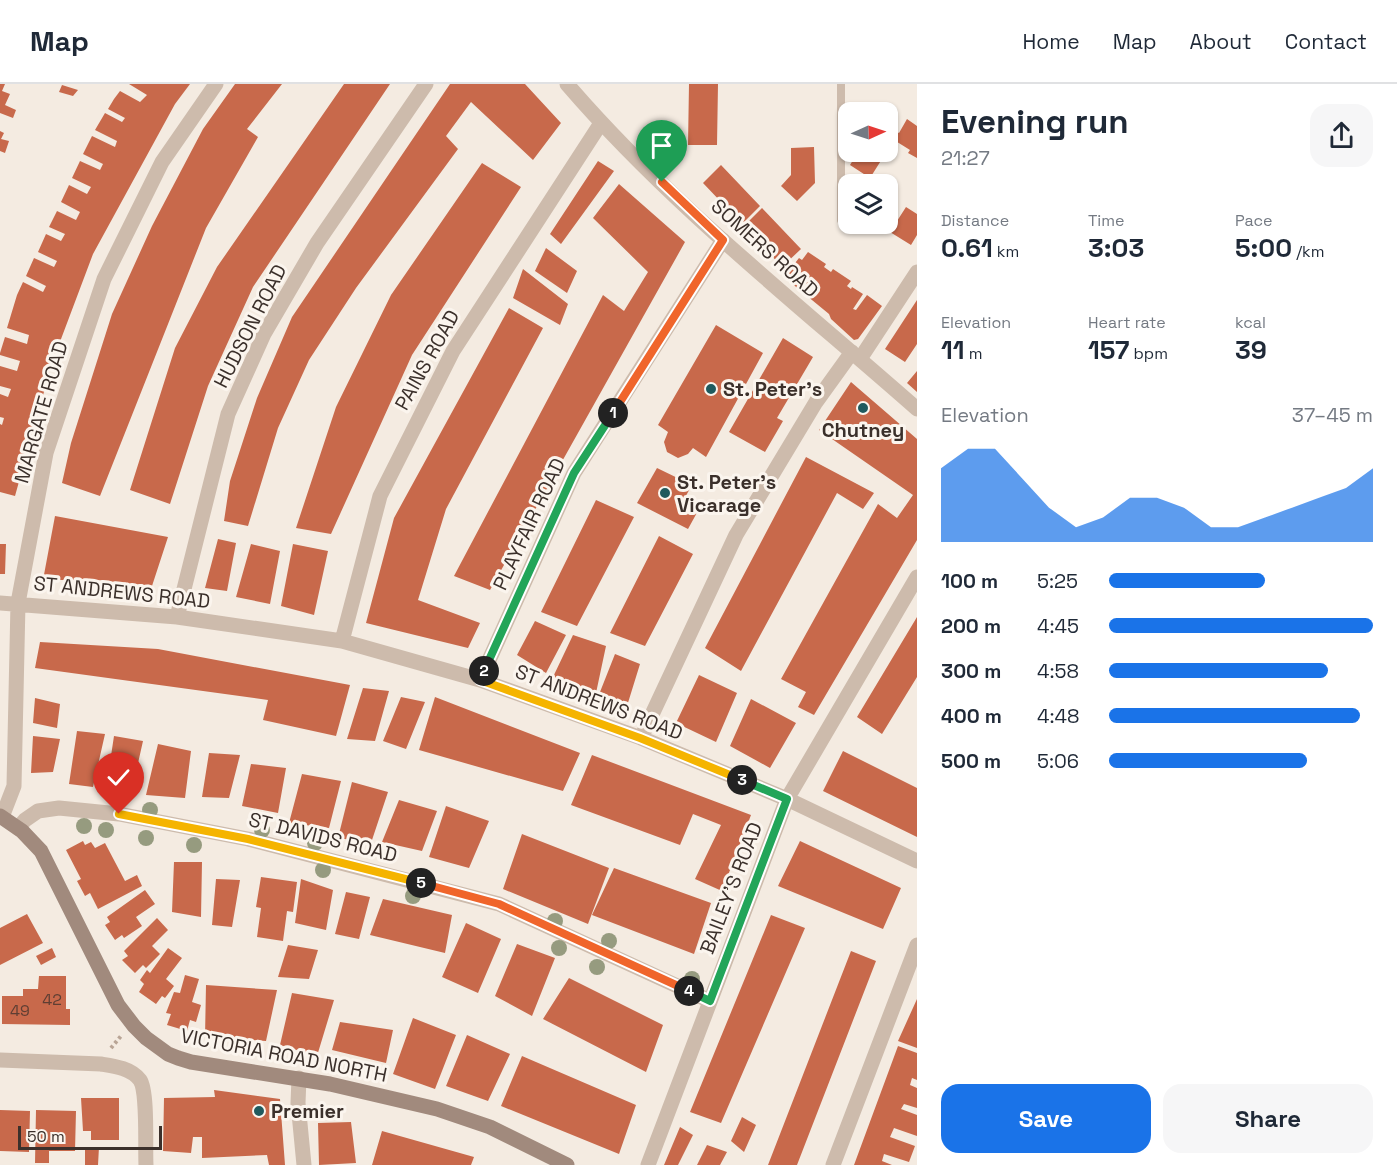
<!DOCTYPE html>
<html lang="en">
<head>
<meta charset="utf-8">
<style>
	body { margin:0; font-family:"Space Grotesk",sans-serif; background:#f6f6f7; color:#1f2937; height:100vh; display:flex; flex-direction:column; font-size:22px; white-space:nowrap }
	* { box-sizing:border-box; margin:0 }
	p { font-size:20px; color:#747a83 }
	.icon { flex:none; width:33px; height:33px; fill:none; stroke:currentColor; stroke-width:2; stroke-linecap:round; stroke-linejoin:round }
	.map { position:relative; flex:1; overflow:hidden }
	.details { display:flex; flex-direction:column; background:#fff; width:480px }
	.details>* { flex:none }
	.needle { width:39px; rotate:87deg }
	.fabs { position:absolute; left:838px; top:18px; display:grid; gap:12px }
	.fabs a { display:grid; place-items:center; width:60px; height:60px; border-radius:12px; background:#fff; box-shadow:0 2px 4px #0004; font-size:30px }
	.scale { position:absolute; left:18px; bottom:15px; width:144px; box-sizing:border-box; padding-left:6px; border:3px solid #3b302b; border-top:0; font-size:16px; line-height:21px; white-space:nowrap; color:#3b302b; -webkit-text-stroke:4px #fbf5ee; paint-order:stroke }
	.pin { position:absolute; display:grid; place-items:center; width:51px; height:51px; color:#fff; margin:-62px -26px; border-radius:50% 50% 50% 0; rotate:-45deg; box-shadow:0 0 6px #0007 }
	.pin .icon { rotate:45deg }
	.km { position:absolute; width:30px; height:30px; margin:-15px; border-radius:50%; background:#222; color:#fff; font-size:16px; line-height:30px; text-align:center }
	.round { display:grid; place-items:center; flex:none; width:63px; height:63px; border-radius:18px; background:#f6f6f7 }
	.head { display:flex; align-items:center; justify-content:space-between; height:102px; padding:0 24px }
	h1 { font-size:33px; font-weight:700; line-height:45px }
	.stats { display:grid; grid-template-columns:repeat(3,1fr); gap:9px; height:102px; padding:6px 24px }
	.stats div { display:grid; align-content:center }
	.stats b { font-size:26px; font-weight:700 }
	.stats small { font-size:16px; font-weight:400 }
	.stats p { font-size:16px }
	.chart { height:168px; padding:12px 24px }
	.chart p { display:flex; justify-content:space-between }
	.chart svg { width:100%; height:108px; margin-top:6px; fill:#1a73e8; opacity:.7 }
	.cta { display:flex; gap:12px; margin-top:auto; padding:12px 24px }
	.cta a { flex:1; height:69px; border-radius:18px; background:#1a73e8; color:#fff; font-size:24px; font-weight:700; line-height:69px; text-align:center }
	.cta a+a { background:#f6f6f7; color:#1f2937 }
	ul { padding:0 24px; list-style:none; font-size:20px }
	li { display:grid; grid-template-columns:96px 72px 1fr; align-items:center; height:45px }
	li i { height:15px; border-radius:8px; background:#1a73e8 }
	header { display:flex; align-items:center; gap:36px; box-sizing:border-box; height:84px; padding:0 30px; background:#fff; border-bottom:2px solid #e0e1e3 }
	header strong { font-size:28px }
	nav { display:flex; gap:33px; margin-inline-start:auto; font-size:21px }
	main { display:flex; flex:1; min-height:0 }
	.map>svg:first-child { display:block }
</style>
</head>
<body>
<header>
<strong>Map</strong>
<nav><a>Home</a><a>Map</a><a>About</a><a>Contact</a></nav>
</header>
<main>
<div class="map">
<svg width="917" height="1081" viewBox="0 0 917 1081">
	<rect width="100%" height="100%" fill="#f4ebe1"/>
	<path fill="#c8694b" d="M0 0H5L2 7 10 10 5 21 16 26 13 34 0 29Z
		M129 0H190L175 20 93 170 52 279 15 412 0 408V340L2 341 4 334 0 333V310L8 313 11 305 0 302V282L17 287 20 277 0 271V269L5 253 27 260 29 251 7 244 17 211 23 198 43 208 46 202 26 192 34 174 54 183 57 177 38 168 46 150 61 157 65 150 49 143 57 127 76 136 80 128 61 118 69 101 87 110 91 103 72 94 80 77 100 86 103 80 83 70 92 52 115 63 117 57 95 46 105 29 122 38 125 34 108 25 114 15 120 7 140 18 147 11Z
		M235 0H282L247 45 258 53 206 144 100 412 62 399 71 359 112 230 152 142 203 45Z
		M344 0H390L253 203 208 302 170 420 130 406 175 264 217 183Z
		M450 0H525L561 39 533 76 471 18 446 52 458 65 356 204 309 276 278 344 248 442 224 437 230 397 257 314 292 233Z
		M689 0H718L717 61H688Z
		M62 1 78 6 73 12 59 8Z
		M907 35 917 42V74L908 69 910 66 894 56 888 66V43L899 49Z
		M0 47 4 49 1 55 9 57 5 69 0 67Z
		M814 63 815 99 797 117 781 102 791 91V64Z
		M858 68H887L889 70 885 76 882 75 870 94 850 81Z
		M598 77 614 87 561 160 550 150Z
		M482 79 521 103 412 271 331 450 296 444 336 323 391 211Z
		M721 81 760 122 742 140 703 99Z
		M619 100 685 158 490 506 454 492 603 211 624 227 648 188 593 134Z
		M906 123 917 130V151L911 161 890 148Z
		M762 124 801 165 782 183 744 142Z
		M546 164 577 187 567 209 535 187Z
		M808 168 826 180 824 183 831 188 833 185 851 197 847 202 851 205 852 203 863 210 853 225 856 226 867 211 882 222 858 255 854 256 831 235 829 230 784 193 799 174 802 176Z
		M523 185 568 220 560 241 513 214Z
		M917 216V260L905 278 885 265Z
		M509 224 543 244 446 425 418 516 480 539 468 564 366 539 394 434Z
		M716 241 763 269 706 373 693 364 688 370 678 374 667 368 664 358 668 348 658 341Z
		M783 254 813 273 777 334 783 337 765 368 729 348Z
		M917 287V308L907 299Z
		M851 298 917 355V456L814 631 798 623 806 608 781 595 878 420 897 434 913 411 819 346Z
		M806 373 874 409 863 425 837 409 741 587 705 564Z
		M657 384 692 401 683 417 699 425 688 445 637 419Z
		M596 416 634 433 577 542 541 528Z
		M55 432 168 453 152 502 98 496H43Z
		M659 452 693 470 645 562 610 549Z
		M218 455 236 459 227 507 205 504Z
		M0 460H6L5 490H0Z
		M251 460 280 467 270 520 236 513Z
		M293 460 328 467 314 531 281 522Z
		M917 533V593L882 650 857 633Z
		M535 537 566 551 546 589 517 571Z
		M573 551 606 562 596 609 553 593Z
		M40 558 158 565 350 601 336 652 263 636 268 616 35 584Z
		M615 570 640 580 627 622 600 608Z
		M699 591 737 609 716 658 676 639Z
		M363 604 389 607 375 657 347 655Z
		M401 613 425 618 406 665 383 657Z
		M435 613 580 669 563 707 419 666Z
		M35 614 60 620 57 644 33 639Z
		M751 615 796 639 770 684 730 662Z
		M77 647 105 650 93 703 69 700Z
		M33 652 60 655 53 688 31 689Z
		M114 652 143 657 132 706 106 705Z
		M158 660 191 667 185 714 146 711Z
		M843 667 917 704V753L823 707Z
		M209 669 240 671 229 714 202 713Z
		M592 671 751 731 722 807 695 795 721 741 693 730 680 761 571 721Z
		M251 680 286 684 278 729 242 722Z
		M302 690 341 697 329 744 289 739Z
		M352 698 388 708 371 759 338 754Z
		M399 716 437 727 422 767 382 758Z
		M446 722 489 737 469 784 429 773Z
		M522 750 609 784 588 840 503 805Z
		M83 757 85 761 91 758 95 764 105 759 125 797 137 791 142 802 98 825 90 809 85 812 77 797 81 795 66 766Z
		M800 757 901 804 883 845 778 802Z
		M174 778H202L201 833 172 828Z
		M614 784 711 819 694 870 592 831Z
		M261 793 297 798 293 828 287 827 283 857 257 853 261 824 256 823Z
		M216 795 240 796 232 843 212 841Z
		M301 795 333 806 326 846 295 839Z
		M145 806 155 820 136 833 142 842 124 854 122 851 115 856 105 841 110 838 107 833Z
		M346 808 370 813 359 855 335 850Z
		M383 815 452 831 445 869 370 851Z
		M27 830 43 859 0 881V844Z
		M771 831 805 844 721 1039 690 1028Z
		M157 834 168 846 152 862 160 870 146 884 143 881 135 889 122 876 128 872 124 867Z
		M466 839 501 855 478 909 442 893Z
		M517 860 555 874 532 932 495 912Z
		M288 861 318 866 309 895 278 893Z
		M52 864 56 873 41 881 36 872Z
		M168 864 182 874 166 895 174 902 165 914 162 912 156 920 139 908 144 900 140 896 147 886 150 889Z
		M851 867 876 877 797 1081H768Z
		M185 891 199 895 192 918 201 921 196 938 190 936 187 947 167 941 171 930 166 929 174 908 180 909Z
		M39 892H66V925H70V941L2 940V912H23V905H38Z
		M569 894 663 941 646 988 543 935Z
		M206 901 277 906 266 957 205 953Z
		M292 909 334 916 317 972 280 961Z
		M917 915V964L898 957Z
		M413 934 456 951 435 1005 393 990Z
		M340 938 393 946 386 979 332 966Z
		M467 951 510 970 488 1017 446 1002Z
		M898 962 917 969V996L912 994 910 1001 917 1004V1024L904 1020 901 1025 917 1031V1052L894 1044 890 1053 915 1062 909 1078 884 1070 882 1077 892 1081H854Z
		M522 972 636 1021 619 1070 501 1022Z
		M214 1006 280 1015 285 1081H269L267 1071 202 1074V1053H193L191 1069 163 1067 164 1014 215 1013Z
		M81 1014H119V1056H91V1047H83Z
		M0 1026 30 1027 29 1068 0 1067Z
		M36 1026 76 1027 75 1067H49V1079H35Z
		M742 1033 756 1041 744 1068 731 1057Z
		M351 1038 356 1079 319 1081 318 1039Z
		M680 1043 693 1051 678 1081H664Z
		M382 1047 474 1073 471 1081H372Z
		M707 1061 727 1068 720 1081H697Z
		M85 1063H99L98 1081H85Z"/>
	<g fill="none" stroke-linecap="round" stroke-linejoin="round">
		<path stroke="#b9a596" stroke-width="4" stroke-dasharray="3 3" stroke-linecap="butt" d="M111 964 121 952"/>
		<path stroke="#cdbbac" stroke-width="8" d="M841 136V0"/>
		<path stroke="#cdbbac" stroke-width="15" d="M567 0C671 121 798 220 917 325
			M860 275 917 188
			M0 519 177 533 342 557 480 596 641 654 787 715 917 777
			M177 533 228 330 264 250 317 159 426 0
			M342 557 380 412 453 267 601 39
			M480 596 574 389 723 156
			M641 654 736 451 816 318 852 268
			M2 733 14 702 18 519 46 369 104 195 162 78 216 0
			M18 744 25 736 38 727 59 724 119 730 248 755 499 820 710 917
			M0 976 101 980C114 982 131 984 140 996 148 1008 145 1064 146 1081
			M299 994 298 1019 304 1081
			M648 1081 787 715 917 493
			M833 1081 917 861"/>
		<path stroke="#a18a7d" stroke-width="15" d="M0 732 22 747 41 767 118 921 134 942 146 954 168 970 178 974 191 978 330 1000 437 1025 490 1043 567 1081"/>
	</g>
	<g fill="#969b7f">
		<circle cx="150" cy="726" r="8"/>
		<circle cx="84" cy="742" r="8"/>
		<circle cx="106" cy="746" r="8"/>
		<circle cx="262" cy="746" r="8"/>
		<circle cx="146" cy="754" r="8"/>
		<circle cx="315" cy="759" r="8"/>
		<circle cx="194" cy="761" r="8"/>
		<circle cx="323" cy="786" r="8"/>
		<circle cx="413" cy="812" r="8"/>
		<circle cx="555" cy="837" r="8"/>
		<circle cx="609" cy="857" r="8"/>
		<circle cx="559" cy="864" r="8"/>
		<circle cx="597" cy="883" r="8"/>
		<circle cx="692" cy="895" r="8"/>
	</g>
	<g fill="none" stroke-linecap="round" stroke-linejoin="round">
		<g stroke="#fff" stroke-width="12">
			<path id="split-1" d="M613 329 723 156 662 98"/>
		</g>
		<g stroke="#fff" stroke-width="12">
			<path id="split-2" d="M484 587 574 389 613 329"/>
		</g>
		<g stroke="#fff" stroke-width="12">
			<path id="split-3" d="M484 587 480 596 640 654 742 696"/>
		</g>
		<g stroke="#fff" stroke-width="12">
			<path id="split-4" d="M689 907 710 917 787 715 742 696"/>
		</g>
		<g stroke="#fff" stroke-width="12">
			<path id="split-5" d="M421 799 499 820 689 907"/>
		</g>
		<g stroke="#fff" stroke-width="12">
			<path id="split-6" d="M119 730 248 755 421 799"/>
		</g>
		<use href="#split-1" stroke="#f0652b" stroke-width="8"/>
		<use href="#split-2" stroke="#22a559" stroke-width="8"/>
		<use href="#split-3" stroke="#f5b400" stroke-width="8"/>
		<use href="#split-4" stroke="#22a559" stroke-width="8"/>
		<use href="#split-5" stroke="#f0652b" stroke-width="8"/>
		<use href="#split-6" stroke="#f5b400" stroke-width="8"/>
	</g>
	<g fill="#1f5a5e" stroke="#fbf5ee" stroke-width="2">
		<circle cx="711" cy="305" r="6"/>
		<circle cx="863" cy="324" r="6"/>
		<circle cx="665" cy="409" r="6"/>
		<circle cx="259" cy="1027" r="6"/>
	</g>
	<g text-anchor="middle" stroke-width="6" stroke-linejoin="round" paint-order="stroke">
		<g font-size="16" fill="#5e3e33">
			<text x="52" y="921">42</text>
			<text x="20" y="932">49</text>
		</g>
		<g font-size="20" fill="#3b302b" stroke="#fbf5ee">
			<text transform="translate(765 164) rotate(42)" y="7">SOMERS ROAD</text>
			<text transform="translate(250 242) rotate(-63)" y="7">HUDSON ROAD</text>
			<text transform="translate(427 276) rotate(-61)" y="7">PAINS ROAD</text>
			<text transform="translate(41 328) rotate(-74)" y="7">MARGATE ROAD</text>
			<text transform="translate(529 440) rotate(-65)" y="7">PLAYFAIR ROAD</text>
			<text transform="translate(122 508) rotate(6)" y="7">ST ANDREWS ROAD</text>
			<text transform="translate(599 618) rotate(21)" y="7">ST ANDREWS ROAD</text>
			<text transform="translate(323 753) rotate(14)" y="7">ST DAVIDS ROAD</text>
			<text transform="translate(731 804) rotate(-69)" y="7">BAILEY'S ROAD</text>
			<text transform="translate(284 971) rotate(11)" y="7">VICTORIA ROAD NORTH</text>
		</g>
		<g font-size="20" font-weight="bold" fill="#3b302b" stroke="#fbf5ee" text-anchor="start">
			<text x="723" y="312">St. Peter's</text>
			<text x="863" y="353" text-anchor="middle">Chutney</text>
			<text x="677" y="405">St. Peter's<tspan x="677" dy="23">Vicarage</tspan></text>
			<text x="271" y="1034">Premier</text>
		</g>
	</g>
</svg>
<div class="fabs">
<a><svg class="needle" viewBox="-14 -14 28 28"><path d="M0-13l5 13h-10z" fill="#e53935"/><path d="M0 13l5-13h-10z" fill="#747a83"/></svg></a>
<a><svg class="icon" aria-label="layers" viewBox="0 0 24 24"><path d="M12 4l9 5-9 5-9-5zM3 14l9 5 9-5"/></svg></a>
</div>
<div class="scale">50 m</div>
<div class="pin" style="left:662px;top:98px;background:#1e9e55"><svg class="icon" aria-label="arrive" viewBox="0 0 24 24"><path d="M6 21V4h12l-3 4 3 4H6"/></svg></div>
<div class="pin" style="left:119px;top:730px;background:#d93025"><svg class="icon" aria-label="check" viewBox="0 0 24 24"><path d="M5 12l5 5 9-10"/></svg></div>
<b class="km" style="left:613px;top:329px">1</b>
<b class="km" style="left:484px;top:587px">2</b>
<b class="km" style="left:742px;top:696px">3</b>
<b class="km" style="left:689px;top:907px">4</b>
<b class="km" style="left:421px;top:799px">5</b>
</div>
<section class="details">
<div class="head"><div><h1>Evening run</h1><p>21:27</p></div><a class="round"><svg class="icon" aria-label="share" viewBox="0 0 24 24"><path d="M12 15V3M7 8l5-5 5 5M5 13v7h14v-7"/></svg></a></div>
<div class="stats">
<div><p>Distance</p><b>0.61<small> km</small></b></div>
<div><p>Time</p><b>3:03</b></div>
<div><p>Pace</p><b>5:00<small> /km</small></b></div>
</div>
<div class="stats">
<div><p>Elevation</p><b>11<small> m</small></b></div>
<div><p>Heart rate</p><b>157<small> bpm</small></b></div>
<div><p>kcal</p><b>39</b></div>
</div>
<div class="chart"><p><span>Elevation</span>37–45 m</p>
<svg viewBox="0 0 160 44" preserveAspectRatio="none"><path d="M0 44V14L10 6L20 6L30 18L40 30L50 38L60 34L70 26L80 26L90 30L100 38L110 38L120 34L130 30L140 26L150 22L160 14V44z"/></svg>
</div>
<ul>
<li><b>100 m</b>5:25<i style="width:59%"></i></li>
<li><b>200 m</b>4:45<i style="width:100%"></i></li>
<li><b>300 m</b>4:58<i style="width:83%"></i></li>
<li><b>400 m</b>4:48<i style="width:95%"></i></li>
<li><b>500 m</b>5:06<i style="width:75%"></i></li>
</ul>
<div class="cta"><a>Save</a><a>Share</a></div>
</section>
</main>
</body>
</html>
